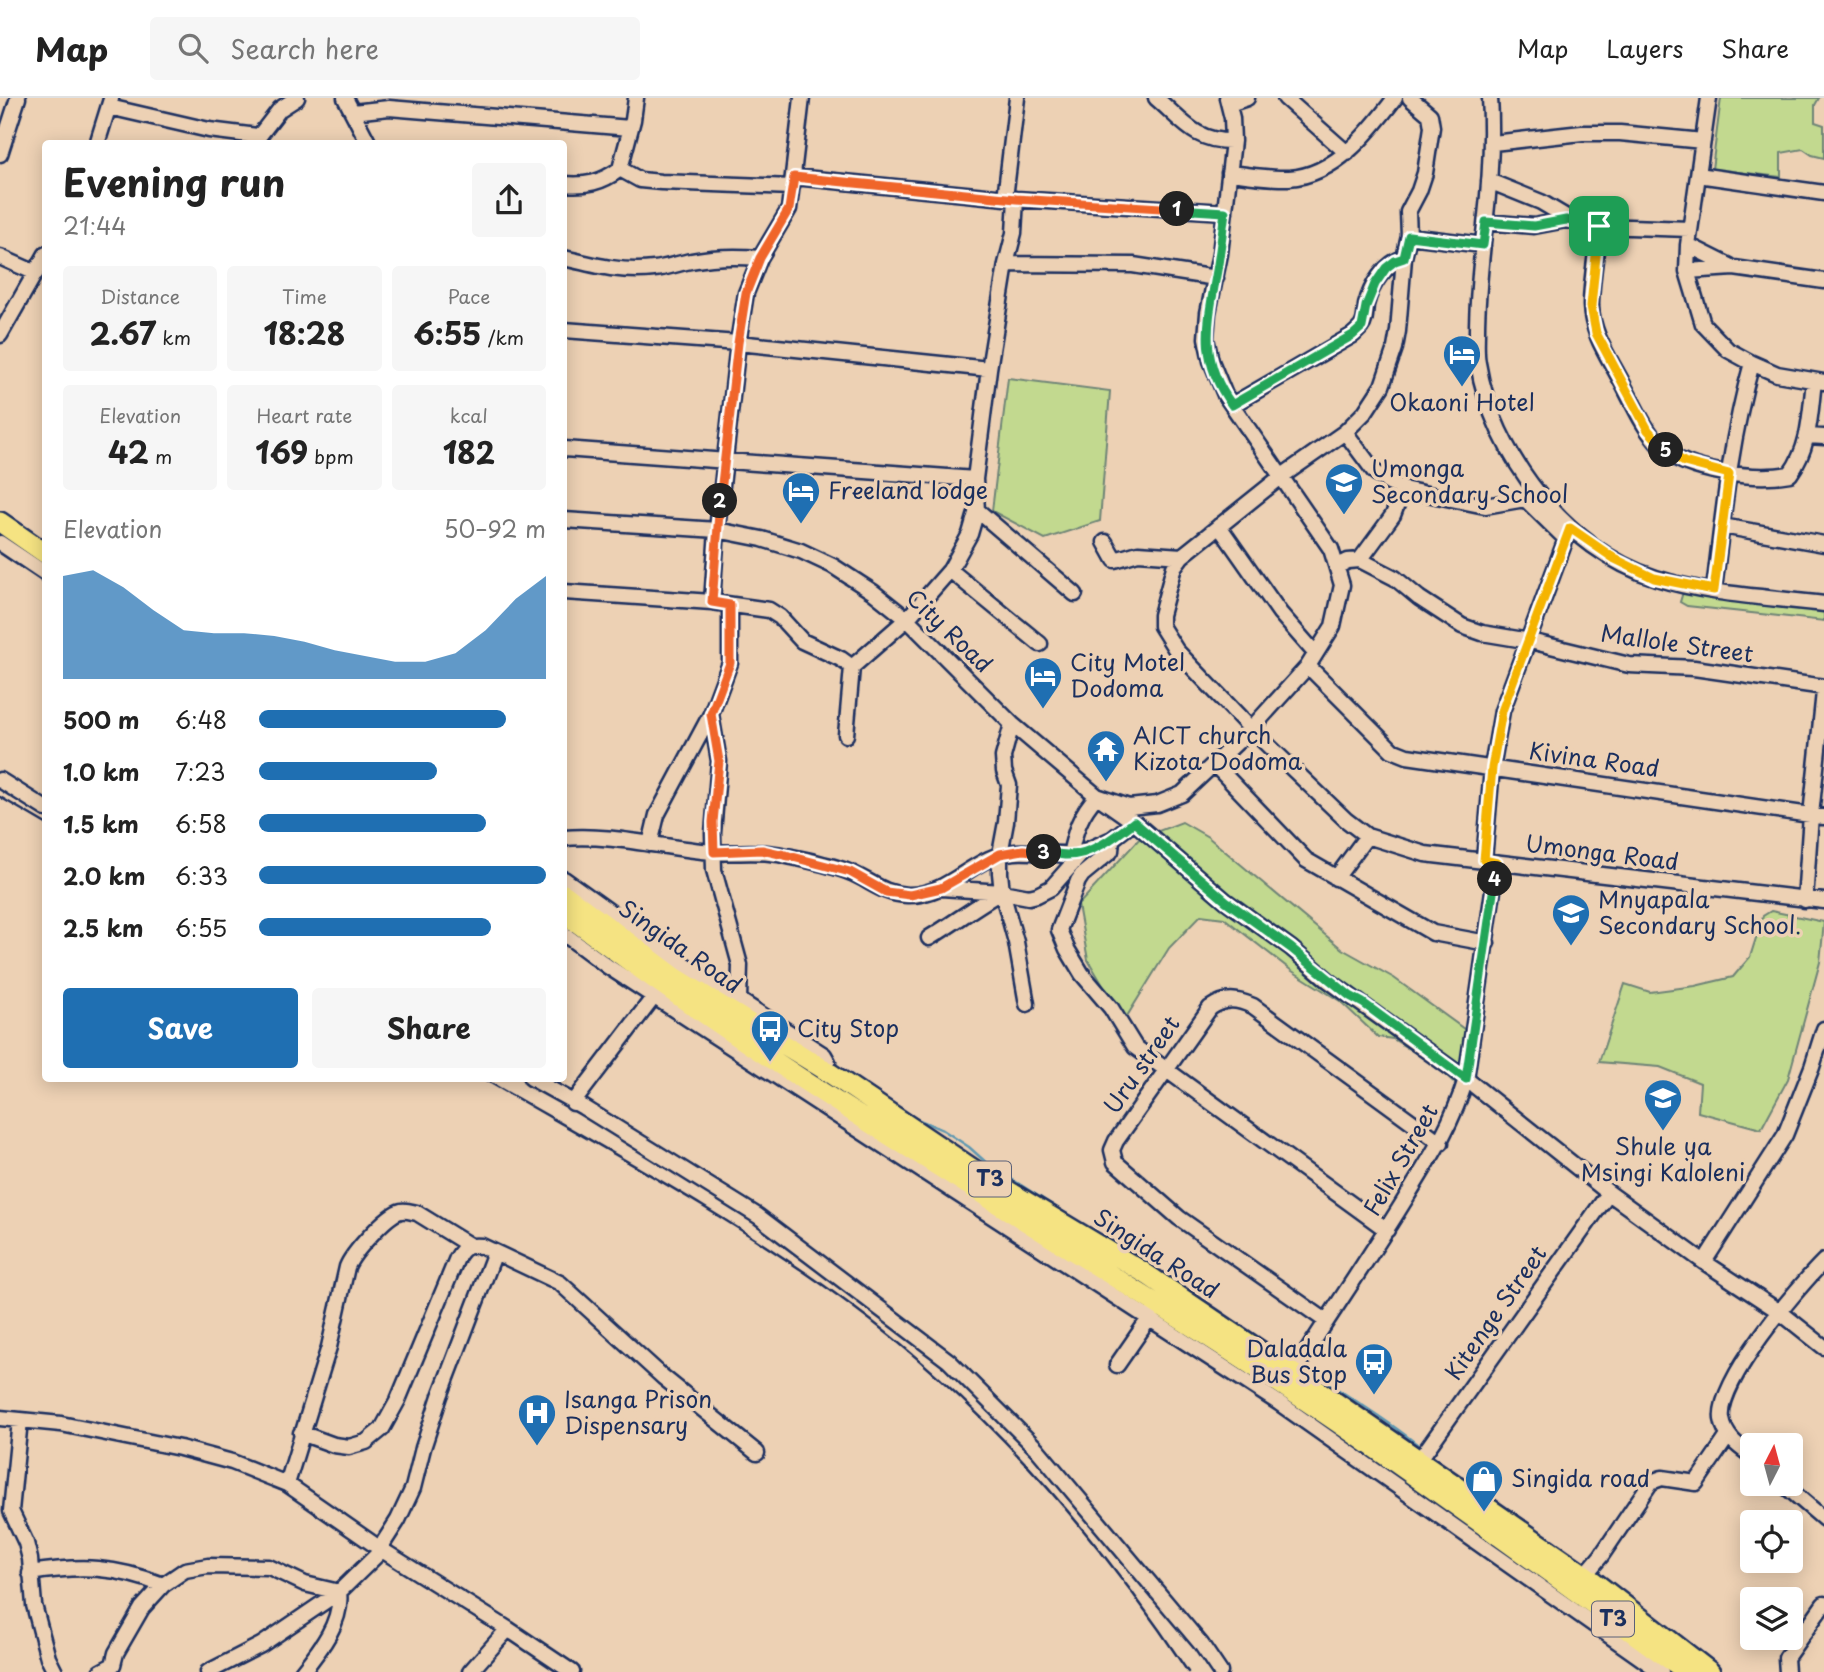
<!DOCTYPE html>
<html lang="en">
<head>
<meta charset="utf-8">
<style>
	body { margin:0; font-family:"Playpen Sans",sans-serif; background:#f6f6f6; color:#222; height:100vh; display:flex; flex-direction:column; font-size:26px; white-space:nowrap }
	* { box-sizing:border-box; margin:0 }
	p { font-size:23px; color:#767676 }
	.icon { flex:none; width:38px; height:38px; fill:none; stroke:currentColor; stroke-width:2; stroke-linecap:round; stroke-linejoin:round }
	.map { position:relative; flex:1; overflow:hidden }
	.side { position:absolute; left:42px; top:42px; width:525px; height:942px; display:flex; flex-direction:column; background:#fff; border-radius:7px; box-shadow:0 4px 18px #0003 }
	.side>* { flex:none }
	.needle { width:46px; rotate:6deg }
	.tools { position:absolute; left:1740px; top:1335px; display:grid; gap:14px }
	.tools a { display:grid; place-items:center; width:63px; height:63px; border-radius:7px; background:#fff; box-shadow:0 4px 18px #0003; font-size:35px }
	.pin { position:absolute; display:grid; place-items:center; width:60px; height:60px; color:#fff; margin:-30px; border-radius:14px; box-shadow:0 4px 10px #0006 }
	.km { position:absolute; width:35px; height:35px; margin:-18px; border-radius:50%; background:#222; color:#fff; font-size:19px; line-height:35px; text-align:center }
	.round { display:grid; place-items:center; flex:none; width:74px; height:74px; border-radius:7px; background:#f6f6f6 }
	.headline { display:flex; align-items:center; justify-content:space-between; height:119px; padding:0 21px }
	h1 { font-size:38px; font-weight:700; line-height:52px }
	.metrics { display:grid; grid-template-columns:repeat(3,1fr); gap:10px; height:119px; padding:7px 21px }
	.metrics div { display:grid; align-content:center; border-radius:7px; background:#f6f6f6; text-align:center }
	.metrics b { font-size:30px; font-weight:700 }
	.metrics small { font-size:19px; font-weight:400 }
	.metrics p { font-size:19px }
	.chart { height:196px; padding:14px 21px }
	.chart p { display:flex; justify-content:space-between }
	.chart svg { width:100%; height:126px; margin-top:7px; fill:#1f6fb2; opacity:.7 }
	.cta { display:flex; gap:14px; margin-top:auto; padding:14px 21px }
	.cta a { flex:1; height:80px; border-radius:7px; background:#1f6fb2; color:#fff; font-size:28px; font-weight:700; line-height:80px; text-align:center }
	.cta a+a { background:#f6f6f6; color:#222 }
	ul { padding:0 21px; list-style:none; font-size:23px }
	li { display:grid; grid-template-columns:112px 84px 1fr; align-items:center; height:52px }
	li i { height:18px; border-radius:9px; background:#1f6fb2 }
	header { display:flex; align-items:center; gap:42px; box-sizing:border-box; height:98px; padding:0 35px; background:#fff; border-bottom:2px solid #e0e0e0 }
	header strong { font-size:33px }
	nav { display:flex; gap:38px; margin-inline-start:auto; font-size:24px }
	.search { width:490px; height:63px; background:#f6f6f6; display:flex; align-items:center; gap:18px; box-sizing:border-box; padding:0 24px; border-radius:7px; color:#767676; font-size:26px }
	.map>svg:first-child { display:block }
</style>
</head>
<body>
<header>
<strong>Map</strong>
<div class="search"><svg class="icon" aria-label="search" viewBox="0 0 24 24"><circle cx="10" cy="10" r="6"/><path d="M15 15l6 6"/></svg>Search here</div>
<nav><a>Map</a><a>Layers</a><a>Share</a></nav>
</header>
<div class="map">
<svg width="1824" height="1574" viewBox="0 0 1824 1574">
	<rect width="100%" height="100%" fill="#edd1b4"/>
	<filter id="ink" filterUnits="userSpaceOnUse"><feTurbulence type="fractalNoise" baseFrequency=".0143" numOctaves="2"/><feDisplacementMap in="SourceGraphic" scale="14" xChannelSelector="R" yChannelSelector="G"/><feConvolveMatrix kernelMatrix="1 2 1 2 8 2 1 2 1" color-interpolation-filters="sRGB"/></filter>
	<g filter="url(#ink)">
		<path fill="#c2d98f" stroke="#6e8476" stroke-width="2" d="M1721 0H1819L1815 7V24L1824 27V60L1812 57 1803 51 1781 55V79L1712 71Z
			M1008 280 1110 293 1100 423 1045 441 992 413Z
			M1683 494 1824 512V523L1687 508 1680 504Z
			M1182 724 1208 739 1342 851 1394 880 1468 934 1458 988 1436 968 1393 941 1378 939 1340 903 1292 873 1224 820 1201 817 1169 850 1124 923 1088 862 1078 807 1140 740Z
			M1771 813 1824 824 1820 864 1788 981 1761 1031 1698 1014 1700 985 1660 969 1599 964 1625 886 1650 894 1695 888 1733 879 1750 859 1763 818Z"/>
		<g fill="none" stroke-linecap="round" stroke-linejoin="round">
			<path stroke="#6098b1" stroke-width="2.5" d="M883 1000 917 1021 943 1032 969 1049 989 1067 1092 1132
				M1230 1222 1286 1258
				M1307 1271C1345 1297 1383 1318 1418 1347
				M1385 1369 1481 1439"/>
			<g stroke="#1b2f5e" stroke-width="19">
				<path id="minor" d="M345 0 369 46
					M1156 0C1183 23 1195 44 1233 43
					M1285 0 1347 55
					M1410 0 1430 17 1432 29 1425 75 1419 93 1408 114 1409 138 1404 160 1398 233 1395 250 1382 288 1365 314 1345 334 1282 378 1182 458 1174 469 1161 517V528L1176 552 1251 631 1346 722 1367 738 1425 756 1824 803
					M1490 0C1493 43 1490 84 1485 127 1481 163 1477 197 1477 233 1477 243 1476 255 1478 265 1492 355 1567 453 1656 480 1709 497 1769 499 1824 506
					M1709 0 1688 147 1687 173 1703 226 1728 252 1752 265 1777 276 1824 284
					M1229 6 1247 0
					M109 9 209 32 257 38
					M353 14 389 10 630 30
					M1493 45 1582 35H1620L1703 43
					M97 46 111 1
					M253 46 280 11 297 0
					M0 56 18 0
					M620 71 640 82 661 84 792 89
					M1229 75C1249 77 1270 81 1289 80 1336 77 1369 34 1395 0
					M1698 77 1824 95
					M794 79 1016 101 1225 114
					M1489 83 1541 104 1573 123
					M564 86C586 88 601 85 620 71L633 22 636 0
					M1005 100 1017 0
					M1486 124 1534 128 1566 122 1599 128 1690 131
					M1599 128C1597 154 1591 181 1591 208 1592 234 1606 255 1618 277 1631 300 1643 331 1662 350 1688 375 1756 382 1790 376 1810 349 1810 316 1814 283
					M1409 138 1483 147
					M1688 147 1730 168
					M0 159 36 175
					M564 160C593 167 623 175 654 171 666 170 679 165 691 163 715 158 736 158 760 160
					M1006 166 1133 167 1216 180
					M1687 173 1734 170 1824 183
					M564 232 738 245 989 271
					M0 237 46 156
					M1232 307 1353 237C1356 234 1359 232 1361 229 1366 223 1365 214 1366 207 1371 187 1385 165 1404 160
					M1345 334 1374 373 1389 385 1403 391 1485 408 1525 401 1566 441
					M1808 338 1824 339
					M564 351 975 381
					M977 412 1075 496
					M564 422 717 432 762 441 801 453 833 468 873 494 907 521 1012 626 1097 698 1129 709 1157 706 1182 696 1251 631 1308 568 1333 528 1342 487 1331 451 1225 297 1211 263 1206 240 1208 215 1220 156 1233 43 1232 20 1227 0
					M1219 428 1280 515 1315 555
					M1722 428 1824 446
					M1105 444 1115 462 1138 455 1182 458
					M0 445 46 476
					M1360 462 1393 417 1403 391
					M1338 468 1348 463 1360 462 1395 480 1419 500 1462 528 1482 535 1530 543 1629 567 1694 570 1824 589
					M950 472 1040 546
					M1714 492C1723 416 1731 339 1752 265
					M564 494 712 504 769 512 780 519 802 543 841 561 852 569
					M712 504 717 432 738 245 746 195 760 160 789 111 802 0
					M730 507V565L711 616 719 663 713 735 714 772 740 867 739 902
					M1308 568 1392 652 1407 658 1824 719
					M1012 626 1003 659 1004 673 1009 687 1006 724 1000 756V775L1002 794 1016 844 1027 906
					M846 637 852 569 907 521 950 472 970 436 977 412 975 381 989 271 1006 166 1014 135 1016 101
					M1215 667 1306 762 1433 835 1487 845
					M0 682 46 711
					M564 740C613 736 663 750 712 754 741 756 762 751 792 759 810 763 831 767 849 774 870 782 882 796 907 797 945 798 968 766 999 757 1027 748 1056 761 1083 754
					M1112 741 1111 753 1082 777 1078 783 1059 832 1067 851 1082 876 1111 910 1135 949 1387 1132
					M650 746 657 717 711 616
					M1070 757C1075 733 1080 716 1097 698L1134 724 1226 803 1291 850 1328 882 1466 981 1609 1095 1704 1164 1780 1214 1824 1249
					M1484 762 1492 670 1502 613 1570 430
					M1336 780 1367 738
					M564 781 680 864 824 957 828 964 825 972
					M941 790 1002 794 1029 799 1037 797 1051 790 1083 754 1112 741 1134 724
					M1805 802 1811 717 1824 594
					M564 836 607 868 1279 1305 1661 1574
					M929 840C954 825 976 808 1001 794
					M531 980 583 1009 758 1118 949 1263 1037 1351 1201 1546 1220 1574
					M573 1005 659 892
					M1704 1164 1785 1037 1812 969 1824 931
					M1326 1223 1179 1120 1115 1064 1112 1052 1116 1043 1210 910C1226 899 1237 901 1253 908L1441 1045
					M1117 1267 1155 1212
					M1293 1275C1331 1215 1372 1156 1409 1095 1433 1056 1453 1024 1466 981L1497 765
					M0 1320 61 1326 180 1350 232 1364 287 1386 382 1452 508 1531 572 1574
					M20 1322 11 1413 26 1445 30 1461 34 1507 48 1560 55 1574
					M301 1335 334 1347 349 1349 366 1344 382 1331 398 1302 457 1160C464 1148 468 1147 482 1148L560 1185 663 1279 757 1355
					M1752 1358C1738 1348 1725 1339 1722 1321 1717 1284 1797 1190 1824 1163
					M1415 1368 1609 1095
					M287 1386 329 1249 347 1169C352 1156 387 1116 401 1113 407 1112 412 1114 417 1115L469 1147
					M1783 1386 1824 1421
					M380 1450 398 1422 413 1390 423 1350 440 1298 495 1154
					M30 1475C81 1467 115 1468 163 1487
					M1585 1477 1601 1458 1651 1384 1662 1380 1696 1385 1728 1338
					M100 1574 113 1567 116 1555 142 1510 163 1487 185 1472 208 1468 269 1469 305 1486 339 1494C343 1523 320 1552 302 1574
					M208 1574 261 1547 339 1494 382 1452
					M470 1574 508 1531
					M1787 1574 1786 1560 1824 1506"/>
			</g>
			<g stroke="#1b2f5e" stroke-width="24">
				<path id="highway" d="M0 424 46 456
					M564 796 675 879 825 972 980 1076 1143 1174 1322 1295 1585 1477 1710 1574
					M564 815C803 996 1066 1141 1315 1309 1441 1394 1563 1485 1687 1574"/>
			</g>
			<use href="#minor" stroke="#edd1b4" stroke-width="14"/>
			<use href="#highway" stroke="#f5e382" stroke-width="19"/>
			<path stroke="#1b2f5e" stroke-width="2.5" d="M0 699 46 726
				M482 980C606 1052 733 1120 848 1205 983 1305 1095 1434 1188 1574"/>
		</g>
	</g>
	<g fill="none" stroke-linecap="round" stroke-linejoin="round" filter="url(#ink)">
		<g stroke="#fff" stroke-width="14">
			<path id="split-1" d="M1177 111 1225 114C1222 135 1220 157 1216 178 1207 228 1199 262 1232 307L1353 237 1362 229 1366 208 1375 186 1386 170 1395 163 1404 160 1409 138 1483 147 1486 124 1534 128 1566 122 1599 128"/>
		</g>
		<g stroke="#fff" stroke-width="14">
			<path id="split-2" d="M720 403 738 245 746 195 760 160 789 111 794 79 1016 101 1177 111"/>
		</g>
		<g stroke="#fff" stroke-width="14">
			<path id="split-3" d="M720 403 712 504 730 507V565L711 616 719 663 713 724 714 754 762 752 789 758 850 774 886 794 910 797 941 790 1000 756 1023 752 1044 754"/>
		</g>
		<g stroke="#fff" stroke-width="14">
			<path id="split-4" d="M1044 754C1052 755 1060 757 1067 757 1092 757 1116 738 1134 724L1226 803 1291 850 1350 898 1363 905 1466 981 1495 781"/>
		</g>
		<g stroke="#fff" stroke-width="14">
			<path id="split-5" d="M1495 781 1497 765 1484 762 1492 670 1502 613 1570 430 1615 461 1654 480 1714 492 1729 376 1684 364 1666 352"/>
		</g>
		<g stroke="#fff" stroke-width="14">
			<path id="split-6" d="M1599 128 1591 208 1596 235 1648 332 1666 352"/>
		</g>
		<use href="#split-1" stroke="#22a559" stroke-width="9"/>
		<use href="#split-2" stroke="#f0652b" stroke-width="9"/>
		<use href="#split-3" stroke="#f0652b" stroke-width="9"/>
		<use href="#split-4" stroke="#22a559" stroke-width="9"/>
		<use href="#split-5" stroke="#f5b400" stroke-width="9"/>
		<use href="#split-6" stroke="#f5b400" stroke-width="9"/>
	</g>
	<defs>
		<g id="hotel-pin" transform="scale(2.0125)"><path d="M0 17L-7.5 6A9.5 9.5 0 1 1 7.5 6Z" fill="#1f6fb2" stroke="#edd1b4"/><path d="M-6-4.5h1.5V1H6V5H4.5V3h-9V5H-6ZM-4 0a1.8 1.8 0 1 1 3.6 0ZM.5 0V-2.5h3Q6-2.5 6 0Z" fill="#fff"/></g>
		<g id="school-pin" transform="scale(2.0125)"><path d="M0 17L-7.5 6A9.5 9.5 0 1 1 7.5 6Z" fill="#1f6fb2" stroke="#edd1b4"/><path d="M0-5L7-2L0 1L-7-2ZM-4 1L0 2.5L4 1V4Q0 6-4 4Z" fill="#fff"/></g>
		<g id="temple-pin" transform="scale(2.0125)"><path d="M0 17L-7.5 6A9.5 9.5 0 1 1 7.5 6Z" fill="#1f6fb2" stroke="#edd1b4"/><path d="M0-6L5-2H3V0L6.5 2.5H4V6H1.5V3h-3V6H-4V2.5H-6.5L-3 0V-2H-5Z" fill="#fff"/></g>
		<g id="bus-pin" transform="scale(2.0125)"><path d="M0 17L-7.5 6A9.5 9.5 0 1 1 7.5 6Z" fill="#1f6fb2" stroke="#edd1b4"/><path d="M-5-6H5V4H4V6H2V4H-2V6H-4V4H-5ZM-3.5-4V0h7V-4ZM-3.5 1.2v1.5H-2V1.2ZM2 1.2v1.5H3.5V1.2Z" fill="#fff"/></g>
		<g id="hospital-pin" transform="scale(2.0125)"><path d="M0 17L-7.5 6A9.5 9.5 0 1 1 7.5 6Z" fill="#1f6fb2" stroke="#edd1b4"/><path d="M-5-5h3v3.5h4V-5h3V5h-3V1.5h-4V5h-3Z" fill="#fff"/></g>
		<g id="shop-pin" transform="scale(2.0125)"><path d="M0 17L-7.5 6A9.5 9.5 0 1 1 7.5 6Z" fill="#1f6fb2" stroke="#edd1b4"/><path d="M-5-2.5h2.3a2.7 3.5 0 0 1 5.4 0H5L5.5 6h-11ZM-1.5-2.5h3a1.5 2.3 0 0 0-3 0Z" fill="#fff"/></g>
	</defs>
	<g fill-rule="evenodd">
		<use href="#hotel-pin" x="1462" y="256"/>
		<use href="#school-pin" x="1344" y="384"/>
		<use href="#hotel-pin" x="801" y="393"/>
		<use href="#hotel-pin" x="1043" y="578"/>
		<use href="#temple-pin" x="1106" y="651"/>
		<use href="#school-pin" x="1571" y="815"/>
		<use href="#bus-pin" x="770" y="931"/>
		<use href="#school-pin" x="1663" y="1000"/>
		<use href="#bus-pin" x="1374" y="1264"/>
		<use href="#hospital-pin" x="537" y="1315"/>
		<use href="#shop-pin" x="1484" y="1381"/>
	</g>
	<g text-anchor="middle" stroke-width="7" stroke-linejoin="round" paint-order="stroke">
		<g fill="#edd1b4" stroke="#5a6078" stroke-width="2">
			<rect x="969" y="1063.5" width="42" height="35" rx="5"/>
			<rect x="1592" y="1503.5" width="42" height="35" rx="5"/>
		</g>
		<g font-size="21" font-weight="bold" fill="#1b2f5e">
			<text x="990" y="1088">T3</text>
			<text x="1613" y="1528">T3</text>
		</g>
		<g font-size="23" fill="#1b2f5e" stroke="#edd1b4" text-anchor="start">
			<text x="1462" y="313" text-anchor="middle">Okaoni Hotel</text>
			<text x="1371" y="379">Umonga<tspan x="1371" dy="26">Secondary School</tspan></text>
			<text x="828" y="401">Freeland lodge</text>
			<text x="1070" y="573">City Motel<tspan x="1070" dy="26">Dodoma</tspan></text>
			<text x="1133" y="646">AICT church<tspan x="1133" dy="26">Kizota Dodoma</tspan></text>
			<text x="1598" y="810">Mnyapala<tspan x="1598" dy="26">Secondary School.</tspan></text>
			<text x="797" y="939">City Stop</text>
			<text x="1663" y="1057" text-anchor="middle">Shule ya<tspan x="1663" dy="26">Msingi Kaloleni</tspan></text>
			<text x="1347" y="1259" text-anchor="end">Daladala<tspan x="1347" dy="26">Bus Stop</tspan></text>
			<text x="564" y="1310">Isanga Prison<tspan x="564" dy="26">Dispensary</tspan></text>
			<text x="1511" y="1389">Singida road</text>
		</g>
		<g font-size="23" fill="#1b2f5e" stroke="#edd1b4">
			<text transform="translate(949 533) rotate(44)" y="8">City Road</text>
			<text transform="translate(1677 546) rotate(8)" y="8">Mallole Street</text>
			<text transform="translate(1594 662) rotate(8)" y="8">Kivina Road</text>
			<text transform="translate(1602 755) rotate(7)" y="8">Umonga Road</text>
			<text transform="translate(680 849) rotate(35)" y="8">Singida Road</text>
			<text transform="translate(1142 967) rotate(-55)" y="8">Uru street</text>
			<text transform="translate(1401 1062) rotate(-60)" y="8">Felix Street</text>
			<text transform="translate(1156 1156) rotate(33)" y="8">Singida Road</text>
			<text transform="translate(1496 1215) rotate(-55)" y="8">Kitenge Street</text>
		</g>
	</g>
</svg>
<div class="tools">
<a><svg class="needle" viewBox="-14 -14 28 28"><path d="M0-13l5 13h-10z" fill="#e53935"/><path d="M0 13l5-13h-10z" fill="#767676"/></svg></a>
<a><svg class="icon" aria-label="locate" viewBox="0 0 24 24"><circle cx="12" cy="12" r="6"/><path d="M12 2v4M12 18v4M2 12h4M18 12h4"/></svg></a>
<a><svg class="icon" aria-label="layers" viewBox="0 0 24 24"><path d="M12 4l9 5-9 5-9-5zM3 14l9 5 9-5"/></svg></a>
</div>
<div class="pin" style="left:1599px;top:128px;background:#1e9e55"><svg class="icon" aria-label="arrive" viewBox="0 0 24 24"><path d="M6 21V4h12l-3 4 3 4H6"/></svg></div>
<b class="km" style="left:1177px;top:111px">1</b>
<b class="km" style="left:720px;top:403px">2</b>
<b class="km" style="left:1044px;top:754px">3</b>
<b class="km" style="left:1495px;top:781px">4</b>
<b class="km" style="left:1666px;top:352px">5</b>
<section class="side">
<div class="headline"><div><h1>Evening run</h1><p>21:44</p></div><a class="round"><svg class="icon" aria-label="share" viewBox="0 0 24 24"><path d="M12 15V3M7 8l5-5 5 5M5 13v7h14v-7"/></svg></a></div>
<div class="metrics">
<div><p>Distance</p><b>2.67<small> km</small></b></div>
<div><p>Time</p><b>18:28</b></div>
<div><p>Pace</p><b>6:55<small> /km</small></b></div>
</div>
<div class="metrics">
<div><p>Elevation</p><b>42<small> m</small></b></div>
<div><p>Heart rate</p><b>169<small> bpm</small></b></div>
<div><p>kcal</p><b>182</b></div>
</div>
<div class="chart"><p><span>Elevation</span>50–92 m</p>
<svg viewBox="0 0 160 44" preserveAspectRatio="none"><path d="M0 44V8L10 6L20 12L30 20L40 27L50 28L60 28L70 29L80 31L90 34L100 36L110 38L120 38L130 35L140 27L150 16L160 8V44z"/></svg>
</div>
<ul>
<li><b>500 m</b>6:48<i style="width:86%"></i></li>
<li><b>1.0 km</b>7:23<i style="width:62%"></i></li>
<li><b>1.5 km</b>6:58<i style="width:79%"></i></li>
<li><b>2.0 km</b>6:33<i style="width:100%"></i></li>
<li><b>2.5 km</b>6:55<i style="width:81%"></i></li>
</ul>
<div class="cta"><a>Save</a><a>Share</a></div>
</section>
</div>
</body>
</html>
